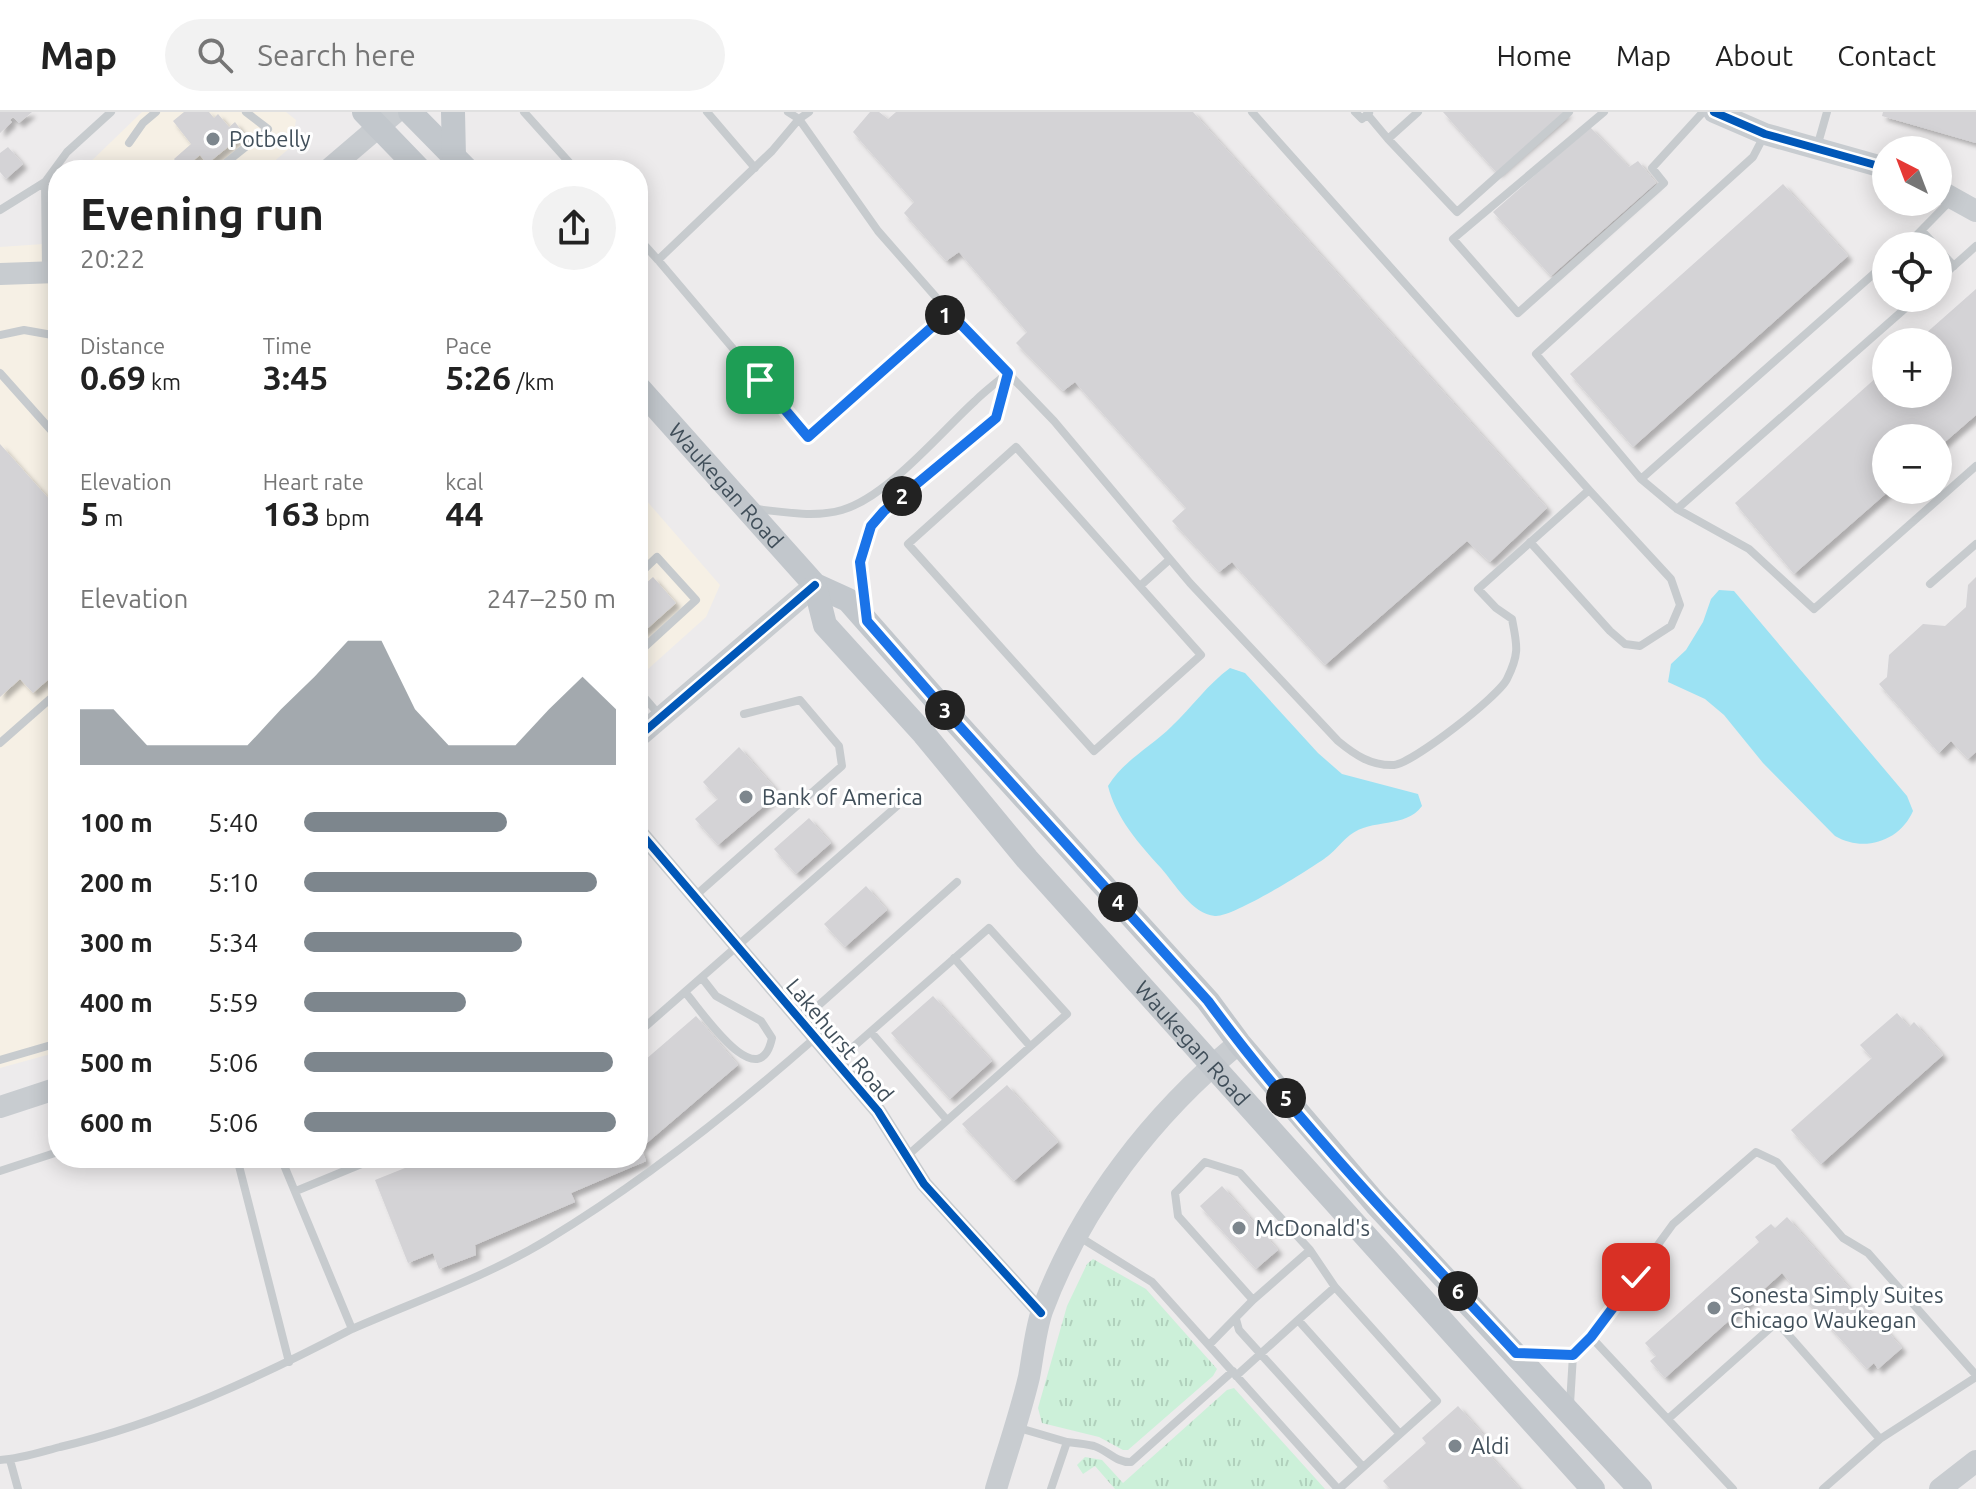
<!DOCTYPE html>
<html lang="en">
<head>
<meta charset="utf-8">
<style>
	body { margin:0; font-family:Ubuntu,sans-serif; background:#f2f2f2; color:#222; height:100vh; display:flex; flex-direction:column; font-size:30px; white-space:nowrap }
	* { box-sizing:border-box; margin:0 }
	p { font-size:26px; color:#767676 }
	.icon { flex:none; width:44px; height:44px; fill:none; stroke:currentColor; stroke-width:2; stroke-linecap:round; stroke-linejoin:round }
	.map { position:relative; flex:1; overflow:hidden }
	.sheet { position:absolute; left:48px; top:48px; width:600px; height:1008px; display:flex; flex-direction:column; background:#fff; border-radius:32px; box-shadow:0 4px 20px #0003 }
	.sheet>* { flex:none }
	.needle { width:52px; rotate:318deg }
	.buttons { position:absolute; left:1872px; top:24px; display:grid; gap:16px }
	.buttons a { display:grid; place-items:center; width:80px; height:80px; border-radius:50%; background:#fff; box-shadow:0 4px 20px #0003; font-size:40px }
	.pin { position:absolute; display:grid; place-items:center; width:68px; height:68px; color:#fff; margin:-34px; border-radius:16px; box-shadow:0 4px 12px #0006 }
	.km { position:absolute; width:40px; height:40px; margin:-20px; border-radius:50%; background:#222; color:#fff; font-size:22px; line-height:40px; text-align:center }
	.round { display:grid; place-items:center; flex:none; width:84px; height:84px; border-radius:42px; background:#f2f2f2 }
	.headline { display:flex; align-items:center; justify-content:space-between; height:136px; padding:0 32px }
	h1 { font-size:44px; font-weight:700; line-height:60px }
	.figures { display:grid; grid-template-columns:repeat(3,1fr); gap:12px; height:136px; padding:8px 32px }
	.figures div { display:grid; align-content:center }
	.figures b { font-size:34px; font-weight:700 }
	.figures small { font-size:22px; font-weight:400 }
	.figures p { font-size:22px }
	.chart { height:224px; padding:16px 32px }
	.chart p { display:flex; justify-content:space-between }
	.chart svg { width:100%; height:144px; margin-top:8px; fill:#7d868d; opacity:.7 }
	ul { padding:0 32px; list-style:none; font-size:26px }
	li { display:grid; grid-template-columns:128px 96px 1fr; align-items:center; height:60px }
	li i { height:20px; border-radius:10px; background:#7d868d }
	header { display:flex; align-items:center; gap:48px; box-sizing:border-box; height:112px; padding:0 40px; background:#fff; border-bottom:2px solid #e0e0e0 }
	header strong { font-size:38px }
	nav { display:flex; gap:44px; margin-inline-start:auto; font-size:28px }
	.search { width:560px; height:72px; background:#f2f2f2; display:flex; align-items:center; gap:20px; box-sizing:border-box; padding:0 28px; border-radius:44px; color:#767676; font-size:30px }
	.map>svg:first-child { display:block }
</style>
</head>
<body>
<header>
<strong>Map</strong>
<div class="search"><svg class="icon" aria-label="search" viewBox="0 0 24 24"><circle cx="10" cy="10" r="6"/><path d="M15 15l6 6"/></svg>Search here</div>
<nav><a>Home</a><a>Map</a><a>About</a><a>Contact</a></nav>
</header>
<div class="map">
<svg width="1976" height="1377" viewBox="0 0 1976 1377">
	<defs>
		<pattern id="grass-tufts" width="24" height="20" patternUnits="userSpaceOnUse" patternTransform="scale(2)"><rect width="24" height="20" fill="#ccf0d9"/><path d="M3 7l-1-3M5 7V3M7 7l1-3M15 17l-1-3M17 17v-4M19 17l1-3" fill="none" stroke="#b0d0bc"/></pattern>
		<filter id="shadow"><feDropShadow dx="4.5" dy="4.5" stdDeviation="2" flood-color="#0004"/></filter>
	</defs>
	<rect width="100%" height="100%" fill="#edebec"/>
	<path fill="#f6f0e5" d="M142 0H286L296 8 292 34 264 58H82Z
		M58 131V940L0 956V135Z
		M638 379 720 473 706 505 638 566Z"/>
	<path fill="url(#grass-tufts)" d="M1093 1147 1146 1177 1217 1257 1213 1264 1128 1338H1123L1099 1325 1042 1311 1038 1296 1067 1194 1087 1152Z
		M1234 1276 1325 1377H1115L1095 1354 1083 1362 1077 1353 1085 1345 1102 1348 1123 1371 1227 1278Z"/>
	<path fill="#9ce2f3" d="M1719 478 1734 479 1907 684 1913 699C1900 729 1864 741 1835 724L1763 651 1724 603 1705 587 1668 570 1671 552 1686 538 1703 510 1711 487Z
		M1230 556 1245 561 1318 641 1342 662 1418 682 1422 694C1405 717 1372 706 1350 723 1342 729 1336 738 1328 744 1311 757 1232 806 1215 804 1192 802 1175 772 1161 756 1139 732 1116 706 1108 674 1124 648 1151 635 1172 614 1192 595 1208 572 1230 556Z"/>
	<path fill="#d4d3d6" filter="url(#shadow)" d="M0 0H32L19 11 13 5 10 8 12 10 0 21Z
		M184 0H209L214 6 218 2 229 15 235 10 244 22 207 52 200 43 182 58 174 47 191 32 173 9Z
		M870 0H879L888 7 896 0H1193L1547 396 1490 450 1467 429 1325 553 1232 450 1219 460 1172 409 1186 396 1075 270 1063 279 1016 231 1027 220 959 140 946 149 904 101 914 90 853 20Z
		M1443 0H1568L1497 61Z
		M1883 0H1976V31L1882 4Z
		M1590 15 1629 55 1638 49 1656 71 1551 164 1493 100Z
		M8 35 23 52 6 67 0 60V41Z
		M1783 72 1848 144 1633 335 1570 262Z
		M1976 177V303L1938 336V326H1886V378H1890L1794 462 1735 391 1886 257V282H1938V230H1916Z
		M0 332 58 397V559L33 581 20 567 0 585Z
		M653 465 676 491 638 525V478Z
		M1976 465V640L1968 647 1951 629 1939 641 1879 572 1887 565 1889 543 1923 512 1945 514 1966 495 1968 473Z
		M739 635 774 675 771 677 777 683 718 733 695 707 718 687 703 670Z
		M809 706 831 731 796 762 774 737Z
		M866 774 887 798 845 835 824 812Z
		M933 884 992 949 950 987 891 921Z
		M1897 901 1909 915 1914 910 1943 943 1821 1052 1791 1018 1872 946 1860 933Z
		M696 904 738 953 641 1036 646 1049 571 1081 575 1090 475 1133 476 1143 439 1157 433 1141 408 1151 375 1068 430 1046H638V954Z
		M1007 973 1058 1030 1014 1069 962 1012Z
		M1222 1074 1278 1138 1256 1157 1200 1094Z
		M1787 1105 1902 1236 1878 1257 1874 1251 1867 1257 1782 1161 1665 1266 1650 1249 1656 1244 1645 1231 1759 1130 1755 1125 1771 1112 1775 1116Z
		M1458 1294 1490 1330 1484 1337 1520 1377H1390L1383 1369 1426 1331 1422 1326Z"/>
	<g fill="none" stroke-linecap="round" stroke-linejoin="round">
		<path stroke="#c7cbce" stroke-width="8" d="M524 0 576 58
			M707 0 755 56
			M788 0 799 7 809 0
			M1355 0 1362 7 1369 1
			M1418 0 1388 27 1457 100 1569 0
			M1604 0 1453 127 1518 201 1664 71 1652 56 1703 0
			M1367 2 1388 27
			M1765 22 1753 45 1536 242 1641 367 1886 151
			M129 31 143 11 156 0
			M1817 35 1827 0
			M217 58 268 17 246 0
			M0 98 45 70
			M1922 119 1936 134
			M638 126 658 148
			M1906 134 1950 89
			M1938 137 1954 154
			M46 160 45 70 67 40 111 0
			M1938 168 1976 134
			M1917 186 1677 397 1749 437 1814 497 1976 354
			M949 200 808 325 658 148 772 39 799 7 878 119 949 200 1054 309 1190 471 1338 629C1355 643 1371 654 1394 653 1413 651 1499 584 1507 567 1520 541 1517 533 1512 507L1496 496 1478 477 1589 378 1252 0
			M0 223 24 218 58 224
			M0 261 58 326
			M1016 335 1201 543 1094 639 908 432Z
			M1641 367 1677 397
			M756 397C784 400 815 406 842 398 887 385 940 321 975 289 985 279 997 270 1008 261L996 306 884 399C854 433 861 458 866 500
			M638 403 640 405 638 407
			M1530 430 1610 519 1625 532 1640 534 1671 514 1680 493 1671 467 1589 378
			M638 463 657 445 696 488 638 541
			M1930 472 1976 432
			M1140 474 1169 448
			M638 578 661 605
			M0 631 58 580
			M695 784 842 654 839 634 800 588 744 602
			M954 846 1030 934
			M685 880C701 898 759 987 772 926L761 909 716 884 702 866
			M801 909 957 770
			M871 920 947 1008
			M638 921 897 694
			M0 948 58 931
			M836 950 989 816 1067 902 907 1044
			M237 1046 289 1250
			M281 1046 352 1217C418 1188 486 1165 547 1128 643 1070 731 1000 815 926
			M0 1059 58 1040
			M296 1079 376 1046
			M1078 1124 1152 1170 1338 1377
			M1253 1188 1178 1104 1175 1081 1205 1050 1240 1061 1310 1138 1335 1175
			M1236 1207 1239 1218 1363 1355
			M1298 1208 1335 1175 1437 1289 1400 1322
			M1591 1225 1733 1377
			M1209 1233 1253 1188 1310 1138
			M1520 1241 1573 1243 1570 1292
			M1573 1243 1591 1225 1673 1112 1756 1040 1777 1050 1843 1126 1868 1141 1976 1263
			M1236 1264 1298 1208 1400 1322 1339 1377
			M1668 1307 1777 1210 1880 1327
			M1016 1315 1067 1330 1051 1377
			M1067 1330C1076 1331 1086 1332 1094 1334 1107 1338 1117 1351 1131 1350L1233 1259
			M0 1348C20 1347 41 1340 60 1335 162 1311 260 1265 352 1217
			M10 1348 18 1377
			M1823 1377 1880 1327 1976 1265"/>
		<path stroke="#c7cbce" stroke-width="16" d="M638 718 878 999 924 1072 1041 1201"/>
		<path stroke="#c8ccd0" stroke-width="22" d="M1714 0 1765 22 1886 56
			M328 58 396 0
			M1938 78 1976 99
			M0 162 58 160
			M638 625 815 473
			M0 995 58 976
			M996 1377C1007 1340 1020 1303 1029 1265 1033 1244 1035 1220 1042 1199 1081 1094 1153 1002 1239 931
			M1940 1377 1976 1349"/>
		<g stroke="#c2c7cc" stroke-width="24">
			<path d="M364 0 420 58"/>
			<path d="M410 0 467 58"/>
			<path d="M453 0 454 45"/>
			<path id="s1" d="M638 275 815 473 848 488 943 596 1208 889 1239 931 1376 1092 1640 1377"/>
			<path id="s2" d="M815 473 825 513 924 622 1027 747 1593 1377"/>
		</g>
		<g stroke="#fff" stroke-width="13">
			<path id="cycleway" d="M1714 0 1765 22 1886 56
				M638 625 815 473
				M638 718 878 999 924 1072 1041 1201"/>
		</g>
		<use href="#cycleway" stroke="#0057b8" stroke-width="8"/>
	</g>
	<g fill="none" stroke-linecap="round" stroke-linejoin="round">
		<g stroke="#fff" stroke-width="16">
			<path id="route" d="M760 268 808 325 949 200 1008 261 996 306 884 399 871 414 860 450 867 509 943 596 1208 889C1300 1014 1410 1127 1516 1241L1573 1243 1591 1225 1636 1165"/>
		</g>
		<use href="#route" stroke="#1a73e8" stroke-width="10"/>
	</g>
	<g fill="#7d868d" stroke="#fff" stroke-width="3">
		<circle cx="213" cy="27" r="8"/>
		<circle cx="746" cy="685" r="8"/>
		<circle cx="1239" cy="1116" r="8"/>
		<circle cx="1714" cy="1196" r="8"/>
		<circle cx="1455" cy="1334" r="8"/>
	</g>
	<g text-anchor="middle" stroke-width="6" stroke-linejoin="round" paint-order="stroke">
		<g font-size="22" fill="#414f5a" stroke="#fff" text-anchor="start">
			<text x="229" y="35">Potbelly</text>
			<text x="762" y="693">Bank of America</text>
			<text x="1255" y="1124">McDonald's</text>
			<text x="1730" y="1191">Sonesta Simply Suites<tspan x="1730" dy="25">Chicago Waukegan</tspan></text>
			<text x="1471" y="1342">Aldi</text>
		</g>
		<g font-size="22" fill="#414f5a" stroke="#fff">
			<text dy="8" stroke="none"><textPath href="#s1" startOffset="132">Waukegan Road</textPath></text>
			<text transform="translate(840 928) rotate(50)" y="8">Lakehurst Road</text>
			<text dy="8" stroke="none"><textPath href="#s2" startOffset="598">Waukegan Road</textPath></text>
		</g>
	</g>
</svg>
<div class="buttons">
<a><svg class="needle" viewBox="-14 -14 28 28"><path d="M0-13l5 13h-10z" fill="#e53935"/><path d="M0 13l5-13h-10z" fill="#767676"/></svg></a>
<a><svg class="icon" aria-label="locate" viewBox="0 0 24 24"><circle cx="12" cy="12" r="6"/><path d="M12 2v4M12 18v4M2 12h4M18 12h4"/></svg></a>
<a>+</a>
<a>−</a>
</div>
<div class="pin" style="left:760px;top:268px;background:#1e9e55"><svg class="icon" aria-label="arrive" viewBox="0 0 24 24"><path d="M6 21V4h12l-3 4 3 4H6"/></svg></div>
<div class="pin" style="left:1636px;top:1165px;background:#d93025"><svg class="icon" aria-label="check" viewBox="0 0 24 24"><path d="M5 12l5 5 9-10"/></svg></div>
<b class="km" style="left:945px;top:203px">1</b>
<b class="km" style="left:902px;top:384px">2</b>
<b class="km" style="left:945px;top:598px">3</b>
<b class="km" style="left:1118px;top:790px">4</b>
<b class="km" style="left:1286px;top:986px">5</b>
<b class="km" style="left:1458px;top:1179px">6</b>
<section class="sheet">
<div class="headline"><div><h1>Evening run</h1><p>20:22</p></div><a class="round"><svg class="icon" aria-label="share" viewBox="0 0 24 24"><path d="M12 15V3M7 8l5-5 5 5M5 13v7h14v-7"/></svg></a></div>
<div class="figures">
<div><p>Distance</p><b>0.69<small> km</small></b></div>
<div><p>Time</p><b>3:45</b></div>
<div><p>Pace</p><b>5:26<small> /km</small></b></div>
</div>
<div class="figures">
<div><p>Elevation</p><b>5<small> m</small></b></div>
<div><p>Heart rate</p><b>163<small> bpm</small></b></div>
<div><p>kcal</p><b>44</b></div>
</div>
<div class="chart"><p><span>Elevation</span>247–250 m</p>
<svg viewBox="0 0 160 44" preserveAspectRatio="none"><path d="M0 44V27L10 27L20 38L30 38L40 38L50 38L60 27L70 17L80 6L90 6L100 27L110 38L120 38L130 38L140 27L150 17L160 27V44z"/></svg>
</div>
<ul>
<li><b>100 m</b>5:40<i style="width:65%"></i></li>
<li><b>200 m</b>5:10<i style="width:94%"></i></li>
<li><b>300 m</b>5:34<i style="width:70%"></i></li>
<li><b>400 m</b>5:59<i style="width:52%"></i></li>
<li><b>500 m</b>5:06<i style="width:99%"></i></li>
<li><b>600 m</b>5:06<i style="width:100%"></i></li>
</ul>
</section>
</div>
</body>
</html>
